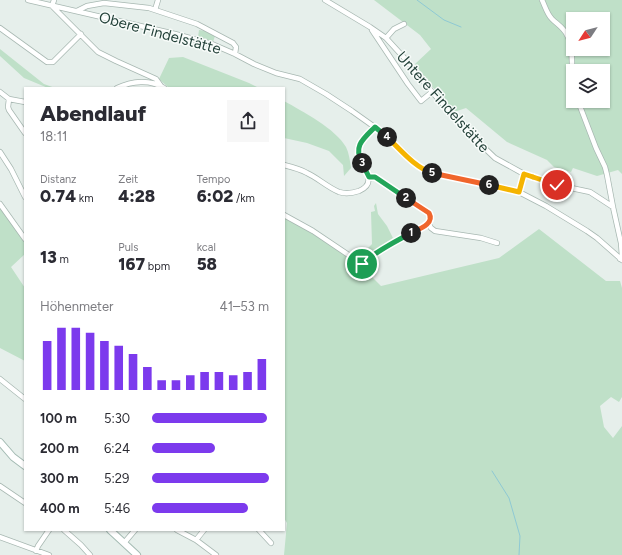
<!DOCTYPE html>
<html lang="de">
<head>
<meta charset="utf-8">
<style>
	body { margin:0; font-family:Figtree,sans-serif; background:#f7f7f7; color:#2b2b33; height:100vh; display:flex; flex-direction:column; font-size:15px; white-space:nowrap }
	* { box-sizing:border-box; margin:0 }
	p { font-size:13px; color:#7c7c81 }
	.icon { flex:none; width:22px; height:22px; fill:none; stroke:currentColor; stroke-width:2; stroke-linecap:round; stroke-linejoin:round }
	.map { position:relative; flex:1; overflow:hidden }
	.details { position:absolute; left:24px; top:87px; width:261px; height:444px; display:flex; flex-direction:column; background:#fff; border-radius:0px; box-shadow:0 1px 3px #0004 }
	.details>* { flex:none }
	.needle { width:26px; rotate:234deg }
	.controls { position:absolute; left:566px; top:12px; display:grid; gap:8px }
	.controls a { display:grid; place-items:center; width:44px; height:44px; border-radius:0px; background:#fff; box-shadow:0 1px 3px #0004; font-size:20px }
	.pin { position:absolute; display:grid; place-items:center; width:34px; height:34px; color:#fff; margin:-17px; border:2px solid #fff; border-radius:50%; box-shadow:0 1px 4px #0007 }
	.km { position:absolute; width:20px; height:20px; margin:-10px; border-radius:50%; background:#222; color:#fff; font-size:11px; line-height:20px; text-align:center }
	.round { display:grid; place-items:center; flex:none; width:42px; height:42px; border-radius:0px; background:#f7f7f7 }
	.headline { display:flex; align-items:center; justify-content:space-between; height:68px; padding:0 16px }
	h1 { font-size:22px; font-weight:800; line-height:30px }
	.metrics { display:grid; grid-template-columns:repeat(3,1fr); gap:6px; height:68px; padding:4px 16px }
	.metrics div { display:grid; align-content:center }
	.metrics b { font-size:17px; font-weight:800 }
	.metrics small { font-size:11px; font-weight:400 }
	.metrics p { font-size:11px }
	.chart { height:112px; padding:8px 16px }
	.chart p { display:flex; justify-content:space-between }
	.chart svg { width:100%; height:72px; margin-top:4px; stroke:#7c3aed; stroke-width:6 }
	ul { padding:0 16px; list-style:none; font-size:13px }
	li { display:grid; grid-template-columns:64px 48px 1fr; align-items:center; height:30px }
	li i { height:10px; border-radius:5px; background:#7c3aed }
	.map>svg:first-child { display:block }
</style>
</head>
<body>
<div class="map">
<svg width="622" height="555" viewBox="0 0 622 555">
	<rect width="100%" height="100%" fill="#e6efeb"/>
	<path fill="#bfe0c8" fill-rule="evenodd" d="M374 0H622V174L618 170 597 176 573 168 571 172 554 167 547 160 507 142 466 108 454 112 430 84 415 64 431 49 420 35ZM573 19H603V49H573ZM573 71H603V101H573Z
		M199 30 207 31 215 36 213 42 198 37Z
		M0 49 44 84 55 88H48L24 78 0 56Z
		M183 57 249 83 259 88H169L159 79 169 58Z
		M284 101C302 111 336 129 346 147 349 153 350 161 351 168L344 176 343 165 329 151 307 143 284 138Z
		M376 203 378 214 387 226 393 238 364 257 365 250 369 247 372 244 371 212 375 211 374 206Z
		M0 208 25 243V254L11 267 25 288V361L0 348Z
		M284 217 325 241 359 264 381 286 499 258 539 229 606 281H620L622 288V397L619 402 611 397 600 406 604 427 613 438 622 426V555H284L287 523 284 518Z"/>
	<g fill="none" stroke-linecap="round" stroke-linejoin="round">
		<path stroke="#8ec9d4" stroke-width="1" d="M417 0 444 20 461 27
			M492 471 509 498 520 536 519 555"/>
		<g stroke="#a8b8b2" stroke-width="6">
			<path id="street" d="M28 0 175 34 212 44 235 54 254 64 276 73 300 79 326 94 352 111 383 133 415 163 427 171 437 174 505 188 519 192 546 206 587 231 597 238 622 260
				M54 0 52 6 98 52 116 61 156 79 161 86
				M325 0 370 27 386 38 408 62 432 92 471 135 495 158 524 174 557 185 590 192 613 207
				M542 0C545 6 547 14 552 19 557 24 564 28 567 35 574 46 571 70 573 84
				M155 10 158 0
				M77 11 87 6 104 3 149 8 197 24 233 43 236 47 235 54
				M0 28 47 62H53L81 34
				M372 30 408 84 421 101 432 92
				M386 38 394 29 404 24
				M117 88C132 81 150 79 164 88
				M0 92 9 99 25 102
				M9 99 8 107 9 110 25 133
				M578 101 596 148 605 167 607 175 613 207 621 243 622 256 620 259
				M0 152 11 169 25 197
				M284 165C292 167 300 169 307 173 318 178 327 187 339 192 345 194 353 193 359 191 381 181 358 166 358 152 358 141 368 134 375 127
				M519 192 524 174
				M0 204 25 239
				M284 215 313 231 362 264C380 247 404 237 425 225 430 222 432 219 429 213L375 177H369
				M428 223 431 228 435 231 481 238 497 243
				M0 379 25 399
				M0 486 25 503
				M64 530 81 545 90 555
				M177 530 196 540 216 555
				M259 530 271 543
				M0 537 49 555
				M196 540 204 530
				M124 543 135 530
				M36 551 38 546 49 530"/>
		</g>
		<g stroke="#a4bbb3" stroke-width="8">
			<path id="secondary" d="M0 442 13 457 25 466
				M110 530 137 555"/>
		</g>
		<use href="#street" stroke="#fff" stroke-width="4.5"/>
		<use href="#secondary" stroke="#fff" stroke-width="6"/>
	</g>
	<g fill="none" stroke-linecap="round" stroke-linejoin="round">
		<g stroke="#fff" stroke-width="8">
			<path id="split-1" d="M362 264C376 251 395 242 411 233"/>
		</g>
		<g stroke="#fff" stroke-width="8">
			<path id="split-2" d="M406 198 429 213C435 224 419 229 411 233"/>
		</g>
		<g stroke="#fff" stroke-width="8">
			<path id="split-3" d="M362 163 369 177H375L406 198"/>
		</g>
		<g stroke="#fff" stroke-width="8">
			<path id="split-4" d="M362 163C353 146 363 139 375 127L387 137"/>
		</g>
		<g stroke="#fff" stroke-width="8">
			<path id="split-5" d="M387 137C400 149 414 167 432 173"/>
		</g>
		<g stroke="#fff" stroke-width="8">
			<path id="split-6" d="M432 173 489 185"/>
		</g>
		<g stroke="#fff" stroke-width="8">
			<path id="split-7" d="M489 185 519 192 524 174 533 177"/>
		</g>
		<g stroke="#fff" stroke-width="8">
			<path id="split-8" d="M533 177 557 185"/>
		</g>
		<use href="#split-1" stroke="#22a559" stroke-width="5"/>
		<use href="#split-2" stroke="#f0652b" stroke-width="5"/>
		<use href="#split-3" stroke="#22a559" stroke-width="5"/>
		<use href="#split-4" stroke="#22a559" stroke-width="5"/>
		<use href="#split-5" stroke="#f5b400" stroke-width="5"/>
		<use href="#split-6" stroke="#f0652b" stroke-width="5"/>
		<use href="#split-7" stroke="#f5b400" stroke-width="5"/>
		<use href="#split-8" stroke="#f5b400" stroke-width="5"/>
	</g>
	<g text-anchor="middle" stroke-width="3" stroke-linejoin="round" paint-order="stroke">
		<g font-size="15" fill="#24423a" stroke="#f7fbf9">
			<text transform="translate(160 33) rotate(15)" y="5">Obere Findelstätte</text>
			<text transform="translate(443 102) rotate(48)" y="5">Untere Findelstätte</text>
		</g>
	</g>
</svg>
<div class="controls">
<a><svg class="needle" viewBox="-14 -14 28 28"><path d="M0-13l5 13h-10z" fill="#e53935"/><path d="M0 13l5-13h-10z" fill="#7c7c81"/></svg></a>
<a><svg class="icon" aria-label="layers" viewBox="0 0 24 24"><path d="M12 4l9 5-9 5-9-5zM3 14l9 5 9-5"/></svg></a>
</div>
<div class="pin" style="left:362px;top:264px;background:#1e9e55"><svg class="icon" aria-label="arrive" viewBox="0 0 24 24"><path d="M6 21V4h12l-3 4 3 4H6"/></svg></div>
<div class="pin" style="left:557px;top:185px;background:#d93025"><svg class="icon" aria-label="check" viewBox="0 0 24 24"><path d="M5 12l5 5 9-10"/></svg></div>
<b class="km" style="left:411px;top:233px">1</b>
<b class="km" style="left:406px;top:198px">2</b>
<b class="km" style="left:362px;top:163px">3</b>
<b class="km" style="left:387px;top:137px">4</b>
<b class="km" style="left:432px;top:173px">5</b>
<b class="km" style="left:489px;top:185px">6</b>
<section class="details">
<div class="headline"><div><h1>Abendlauf</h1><p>18:11</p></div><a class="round"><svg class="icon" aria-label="share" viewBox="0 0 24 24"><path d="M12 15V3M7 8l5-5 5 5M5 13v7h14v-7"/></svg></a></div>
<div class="metrics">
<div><p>Distanz</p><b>0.74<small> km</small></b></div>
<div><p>Zeit</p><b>4:28</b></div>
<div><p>Tempo</p><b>6:02<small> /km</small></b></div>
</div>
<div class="metrics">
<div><b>13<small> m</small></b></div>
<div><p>Puls</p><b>167<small> bpm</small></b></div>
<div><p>kcal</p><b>58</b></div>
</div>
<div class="chart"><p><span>Höhenmeter</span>41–53 m</p>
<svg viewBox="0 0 160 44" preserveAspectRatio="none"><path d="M5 44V14M15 44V6M25 44V6M35 44V9M45 44V14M55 44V17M65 44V22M75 44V30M85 44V38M95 44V38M105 44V35M115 44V33M125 44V33M135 44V35M145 44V33M155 44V25"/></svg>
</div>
<ul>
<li><b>100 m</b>5:30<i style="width:98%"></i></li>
<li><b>200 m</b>6:24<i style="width:54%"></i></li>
<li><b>300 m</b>5:29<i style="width:100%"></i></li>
<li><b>400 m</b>5:46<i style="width:82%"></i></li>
</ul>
</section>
</div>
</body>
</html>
